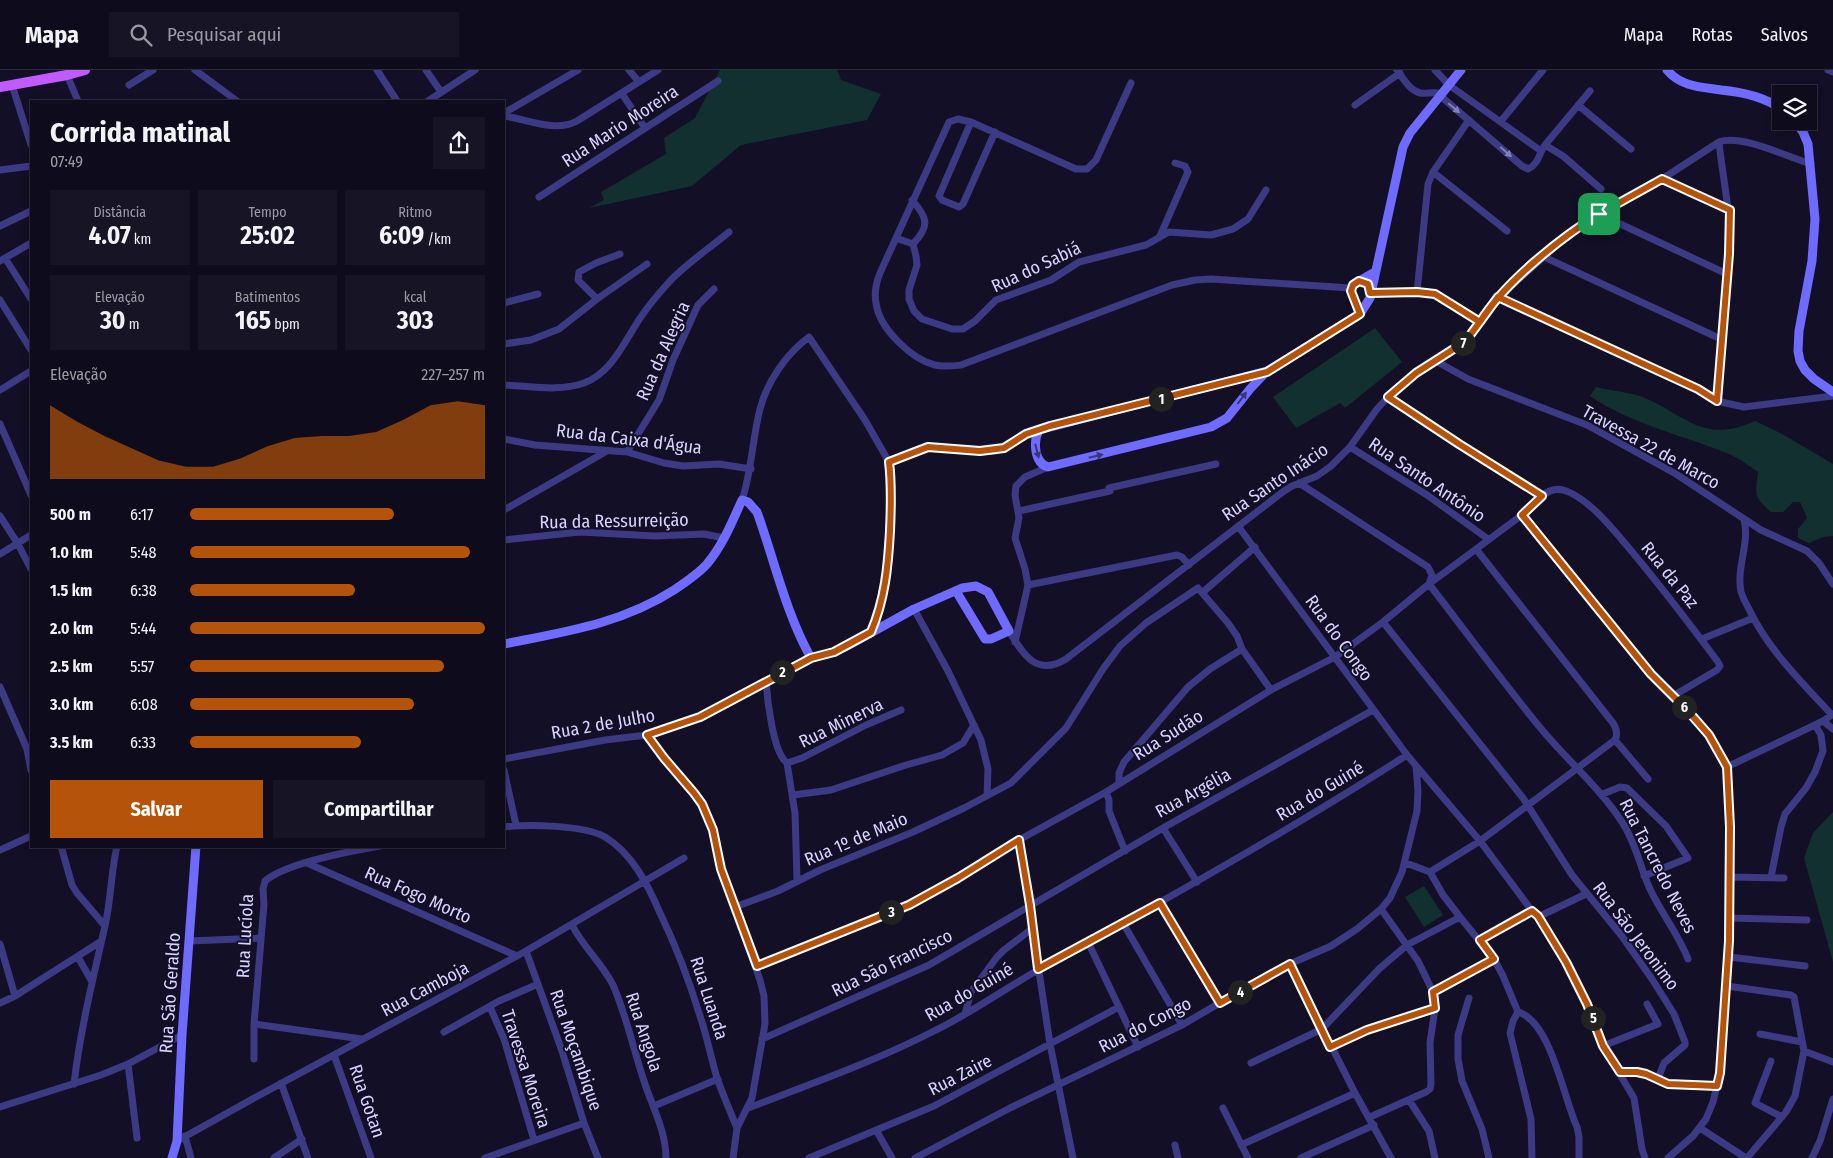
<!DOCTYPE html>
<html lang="pt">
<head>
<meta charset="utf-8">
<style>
	body { margin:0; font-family:"Fira Sans Condensed",sans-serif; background:#171425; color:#f1f3f6; height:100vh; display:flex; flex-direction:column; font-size:19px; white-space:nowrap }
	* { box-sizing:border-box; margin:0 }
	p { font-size:16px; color:#9b9ba3 }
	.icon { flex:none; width:28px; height:28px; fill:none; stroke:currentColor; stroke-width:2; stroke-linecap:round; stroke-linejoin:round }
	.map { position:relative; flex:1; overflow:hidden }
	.drawer { position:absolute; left:30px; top:30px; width:475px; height:748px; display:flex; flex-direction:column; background:#0e0b1c; border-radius:0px; box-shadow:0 2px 8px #0003,0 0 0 1px #2e2b3b }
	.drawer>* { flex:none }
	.tools { position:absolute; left:1772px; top:15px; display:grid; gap:10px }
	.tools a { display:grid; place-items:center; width:45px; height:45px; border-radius:0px; background:#0e0b1c; box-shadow:0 2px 8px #0003,0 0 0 1px #2e2b3b; font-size:25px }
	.pin { position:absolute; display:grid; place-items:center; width:42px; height:42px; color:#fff; margin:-21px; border-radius:10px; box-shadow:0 2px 8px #0006 }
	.km { position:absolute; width:25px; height:25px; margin:-12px; border-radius:50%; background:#222; color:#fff; font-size:14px; line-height:25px; text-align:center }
	.round { display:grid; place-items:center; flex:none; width:52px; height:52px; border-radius:0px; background:#171425 }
	.head { display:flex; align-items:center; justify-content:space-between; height:85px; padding:0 20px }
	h1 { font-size:28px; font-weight:700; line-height:38px }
	.metrics { display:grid; grid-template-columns:repeat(3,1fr); gap:8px; height:85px; padding:5px 20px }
	.metrics div { display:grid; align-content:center; border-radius:0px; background:#171425; text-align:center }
	.metrics b { font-size:25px; font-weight:700 }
	.metrics small { font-size:14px; font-weight:400 }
	.metrics p { font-size:14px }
	.chart { height:140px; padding:10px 20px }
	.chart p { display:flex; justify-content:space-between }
	.chart svg { width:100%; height:90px; margin-top:5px; fill:#b45309; opacity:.7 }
	.primary-button { display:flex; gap:10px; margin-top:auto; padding:10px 20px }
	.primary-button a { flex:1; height:58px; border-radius:0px; background:#b45309; color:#fff; font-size:20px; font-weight:700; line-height:58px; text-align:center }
	.primary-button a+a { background:#171425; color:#f1f3f6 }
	ul { padding:0 20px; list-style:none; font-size:16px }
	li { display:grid; grid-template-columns:80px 60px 1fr; align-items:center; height:38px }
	li i { height:12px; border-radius:6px; background:#b45309 }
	header { display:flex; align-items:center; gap:30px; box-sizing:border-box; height:70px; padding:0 25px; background:#0e0b1c; border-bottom:1px solid #2e2b3b }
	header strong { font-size:24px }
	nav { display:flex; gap:28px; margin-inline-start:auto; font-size:18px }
	.search { width:350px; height:45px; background:#171425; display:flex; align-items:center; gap:12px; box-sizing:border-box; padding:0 18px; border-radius:0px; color:#9b9ba3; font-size:19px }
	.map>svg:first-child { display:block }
</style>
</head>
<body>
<header>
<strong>Mapa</strong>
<div class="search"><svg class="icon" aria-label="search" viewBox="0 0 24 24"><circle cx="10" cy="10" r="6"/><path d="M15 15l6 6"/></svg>Pesquisar aqui</div>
<nav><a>Mapa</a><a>Rotas</a><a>Salvos</a></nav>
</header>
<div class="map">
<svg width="1833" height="1088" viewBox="0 0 1833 1088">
	<rect width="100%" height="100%" fill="#130f26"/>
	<path fill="#12302f" d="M720 0H837L841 10 881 24 867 50 741 75 692 116 589 138 604 130 601 122 666 84 664 68 695 48Z
		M1375 258 1402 292 1345 338 1340 333 1296 358 1273 327Z
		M1596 317C1612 321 1630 322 1645 328 1688 347 1704 374 1755 351L1782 364 1833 394V466L1823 467 1809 473 1798 468V459L1807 448 1800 432H1793L1783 442H1771C1752 426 1756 424 1758 402 1749 396 1739 388 1729 384 1682 365 1631 354 1590 326Z
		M1833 742V892L1804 788 1813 763Z
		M1424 816 1443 845 1424 857 1405 827Z"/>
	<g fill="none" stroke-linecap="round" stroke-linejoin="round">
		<path stroke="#3d3a85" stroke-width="7" d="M195 0 237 31
			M377 0 397 31
			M426 0 441 22
			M629 0 639 12
			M1397 0C1403 8 1409 20 1420 23 1426 24 1431 22 1437 23L1522 96 1528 99C1539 94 1539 83 1545 75L1590 21
			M1435 0 1449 15 1541 81
			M1828 0 1833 2
			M67 5 78 31
			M1131 13 1096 90 1087 99H1076L971 52 958 49 949 52 880 203C876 213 874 223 876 233 879 258 911 289 935 295 944 297 952 296 961 295L1172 215 1195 210 1211 209 1351 218
			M12 15 31 75
			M129 15 153 0
			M622 24 645 58
			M428 31 475 0
			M1355 35 1400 3
			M1578 35 1631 79
			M504 43 578 0
			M504 46C527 49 555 63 577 51L658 0
			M1501 51 1543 0
			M971 52 939 126 942 130 959 137 963 134 995 62
			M1545 75 1563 86 1601 119
			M0 100 31 96
			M1433 102 1507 161
			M1662 109 1729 141
			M539 127 718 11
			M912 130C928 148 930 156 913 174
			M1599 144 1727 204
			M0 156 31 141
			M1160 166 1188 102 1185 96 1175 93
			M896 168 913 174 916 186 917 195 909 220V229L914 241 922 249 952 259H963L975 251 996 230 1051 210 1079 192 1146 175 1169 162 1211 165 1233 159 1248 149 1266 120
			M1542 186 1723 270
			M5 188 31 229
			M0 191 31 173
			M1417 222 1428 114 1433 102 1469 50
			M1370 223 1427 222 1444 229 1480 252
			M1499 227 1698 319 1721 332 1744 337 1833 326
			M597 229 578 210 579 202 596 193 620 184
			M0 230 31 280
			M504 233 538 224
			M1360 244C1357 236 1345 219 1356 213 1360 210 1364 212 1368 214L1370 222
			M504 274 531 270 559 259 597 229 647 194
			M1436 291 1468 309 1587 355 1676 404 1761 460 1807 481 1819 493 1833 514
			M504 315C530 316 559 322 584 313 614 302 626 267 643 244 651 232 661 221 670 211 687 193 710 178 729 162
			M0 320 31 301
			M1717 331 1730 165C1729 133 1722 103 1719 72 1742 64 1787 87 1811 94
			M0 354 31 425
			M504 369 535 375 627 382 664 393 683 396 719 394 751 399
			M1350 377 1427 425 1488 469
			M627 382 659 330 673 290 698 235 714 219
			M889 392C903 388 918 378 932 377 953 376 973 384 994 381 1011 378 1023 365 1039 360
			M1299 413 1428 497 1432 505 1429 514C1467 563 1503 613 1543 661 1569 692 1600 718 1622 752 1636 773 1640 797 1650 819 1661 843 1678 863 1688 889
			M1109 418 1216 394
			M1542 426C1548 421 1555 418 1563 420 1591 428 1620 468 1638 489 1666 523 1692 557 1718 592L1720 596 1717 600 1673 626
			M742 430C752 400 752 370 760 339 767 312 786 284 809 267L865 350 889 392 891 425 887 508 881 535 871 562
			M504 440 607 381
			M1019 441 1110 421
			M1522 445 1651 605 1688 641 1709 665 1727 697 1730 757 1729 871 1720 1003 1713 1032 1706 1049 1693 1066 1668 1088
			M0 446 18 474 31 499
			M1744 449C1750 474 1736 497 1741 522 1743 528 1746 534 1749 539 1768 580 1802 612 1832 645
			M1238 456 1407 685 1480 771 1532 841 1538 847 1566 892 1587 934 1603 976 1634 1028 1642 1079 1645 1088
			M504 470 580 462 655 466 704 464 724 468
			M0 484 31 465
			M1028 515 1177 485 1182 487 1189 495
			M1203 522 1255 477
			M914 539 948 601 981 670 988 699 987 725
			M1383 552 1523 728 1572 805 1621 865 1652 909 1674 944 1685 972V975L1664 993 1659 1006 1655 1008 1637 1002H1620
			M1009 561C1023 585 1037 607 1066 589L1284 421 1292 416 1317 406 1331 396 1350 377 1377 339 1388 327 1416 303 1463 273 1499 227 1570 163 1599 144 1662 109 1719 72
			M1702 569 1753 548
			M1015 572 1028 515 1025 499 1015 468 1019 448 1015 425 1016 416 1025 407 1048 397
			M766 610C767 628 773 683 787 693L802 688 866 655 901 640
			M0 617 27 679 31 700
			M1823 651 1833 659
			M647 665 664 688 694 723 701 734 713 760 721 799 760 910 764 926 765 954 752 1028 737 1058 733 1088
			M1615 670 1648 709
			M504 689 605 670 647 665 677 656 700 647 811 588
			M787 693 795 743 797 810
			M1727 697 1823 651 1833 644
			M504 700 516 755
			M1119 712V703L1124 692 1188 617 1210 599 1242 579
			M1106 722 1109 730V741L1125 781
			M1603 724 1620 717 1627 718 1666 756 1688 788 1644 806
			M793 725 831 720 906 695 942 685 963 673 974 655
			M504 757C528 754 584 755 605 767 632 783 648 815 660 843 676 876 689 910 700 946 707 966 711 988 717 1008 723 1025 730 1041 737 1058
			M1163 758 1197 812
			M1019 770 1050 974 1073 1088
			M61 776 72 815 77 823 105 856
			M0 780 31 766
			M307 793 517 886
			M1406 793 1430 802
			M1430 802 1480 771 1615 670C1618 664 1617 659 1613 653L1476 479
			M1430 802 1443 825 1460 847 1494 889 1503 906 1518 942C1551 951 1564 1030 1577 1057L1579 1067V1088
			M1730 807 1784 808
			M1771 807 1781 757 1785 744 1806 718 1815 702 1823 681 1821 665 1815 655
			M1160 833 1220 933
			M735 837 778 821 820 800 913 762 964 738 1011 713 1066 658 1103 599 1120 576 1146 553 1198 518 1228 553 1237 566 1242 579 1271 620
			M1538 847 1586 824
			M1729 848 1807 850
			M1123 853 1182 955
			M572 855C583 877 602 893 613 915 627 947 634 982 645 1014 653 1038 666 1062 666 1088
			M1480 870 1532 841
			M189 871 261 868
			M1088 872 1138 977
			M0 874 15 926
			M526 881 562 981 584 1053 598 1088
			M78 887 91 910
			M1729 887 1805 896
			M1290 894 1355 1023 1391 1088
			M757 896 897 840 943 816 1019 770 1106 722 1271 620 1335 587 1383 552 1429 514 1522 445 1542 426 1459 374 1388 327
			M1727 916 1791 925 1794 927 1804 981 1795 1026 1786 1042 1747 1088
			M1433 922 1494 889
			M1469 928 1458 965V989L1462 1011 1482 1059 1489 1088
			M0 933 15 926 100 872
			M490 937 504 969 534 1070
			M1518 942 1513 951 1510 963 1531 1049 1532 1088
			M965 944 971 922 997 887 1004 880 1033 858
			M254 954 362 969
			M444 962 499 931 538 914
			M1760 964 1802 972
			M762 969 929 895 1163 758 1373 640
			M1603 976 1658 954 1647 934
			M1330 977 1367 960 1435 938
			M1804 981 1833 992
			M334 985 371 1088
			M254 989V954L264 834 263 819 265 811C286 793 351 781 380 776
			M1771 991 1755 1033 1782 1047
			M1251 993 1322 959 1379 899 1407 875 1460 847
			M128 994 137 1068
			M1655 1008 1668 1014 1717 1016
			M281 1013 308 1088
			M74 1014C80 961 93 909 105 856 111 830 111 802 117 776
			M1409 1030 1429 1061 1435 1088
			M654 1036 718 1009
			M0 1037 101 1005 128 994 182 965
			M748 1038C811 1014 876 991 936 960 977 940 1014 912 1054 891 1173 826 1292 759 1407 685
			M1223 1038 1248 1088
			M1370 1047 1426 1022 1430 1019 1431 1014 1430 973 1435 938 1433 922 1418 891 1381 839
			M1700 1058 1746 1088
			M876 1060 892 1088
			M185 1066 191 1088
			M177 1071 256 1027 526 881 684 788
			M1175 1075 1178 1088
			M1241 1075 1355 1023
			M274 1088 302 1069
			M485 1088 584 1053
			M809 1088 934 1036 1119 937
			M915 1088 1010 1038 1182 955 1276 900 1331 876 1357 859 1381 839 1390 828 1402 802 1417 741 1418 721 1416 697
			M1301 1088 1374 1055
			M1812 1088 1820 1071 1833 1029"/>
		<path stroke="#6f6bff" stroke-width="9" d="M1667 0C1681 17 1701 17 1721 20 1741 22 1765 27 1781 39
			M1795 51 1803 62 1808 74 1815 149 1812 191 1799 261 1798 281 1800 291 1805 300 1814 309 1833 322
			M1356 213 1375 202
			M1267 301 1250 319 1227 348 1211 357 1048 397C1034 393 1033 371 1039 360L1267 301 1360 244 1370 228 1403 77 1410 63 1461 0
			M504 574C564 562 621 554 674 520 686 512 698 504 707 494 723 475 732 452 742 430L748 432 757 442C774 489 786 544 811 588L834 582 847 576 914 539 962 518 976 516 988 522 1009 561 991 569H985L956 521
			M172 1088 177 1071 182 965 196 776"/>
		<path stroke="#c25bff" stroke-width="10" d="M0 17 67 5 85 0"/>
	</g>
	<defs><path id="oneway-solid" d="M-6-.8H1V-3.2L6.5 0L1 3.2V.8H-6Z" transform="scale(1.25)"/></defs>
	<g fill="#837fbc">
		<use href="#oneway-solid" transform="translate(1454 38) rotate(40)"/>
		<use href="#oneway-solid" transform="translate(1506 82) rotate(41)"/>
	</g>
	<g fill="#38347d">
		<use href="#oneway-solid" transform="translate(1242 328) rotate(-53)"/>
		<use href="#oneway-solid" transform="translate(1037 381) rotate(76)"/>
		<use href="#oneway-solid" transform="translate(1096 386) rotate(-13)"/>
	</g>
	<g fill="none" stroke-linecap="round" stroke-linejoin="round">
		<g stroke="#fff" stroke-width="10">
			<path id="route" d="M1599 144C1560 168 1504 213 1480 252L1435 224 1417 222 1370 223 1368 214 1359 211 1353 215 1351 221 1360 244 1267 302 1050 356 1026 364 1004 378 980 381 928 377 889 392C892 415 891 438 890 461 888 497 885 529 871 562L834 582 811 588 700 647 647 665 664 688 694 723 702 734 713 760 721 799 757 896 909 835 958 808 1019 770 1030 835 1038 899 1160 833 1220 933 1290 894 1330 977 1367 960 1435 938 1433 922 1494 889 1480 870 1532 841 1538 846 1566 892 1587 934 1603 976 1620 1002H1637L1646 1004 1668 1014 1717 1016 1720 1003 1729 871 1730 757 1727 697 1709 665 1688 641 1651 604 1522 445 1542 426 1459 374 1388 327 1416 303 1463 273 1468 268 1498 227 1698 319 1717 331 1729 184 1730 140 1662 109 1599 144"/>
		</g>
		<use href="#route" stroke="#b45309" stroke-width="6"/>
	</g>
	<g text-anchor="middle" stroke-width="4" stroke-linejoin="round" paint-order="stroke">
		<g font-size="18" fill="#d9d4ff" stroke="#130f26">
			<text transform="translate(620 56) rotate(-33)" y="6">Rua Mario Moreira</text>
			<text transform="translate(1036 197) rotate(-25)" y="6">Rua do Sabiá</text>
			<text transform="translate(663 281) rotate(-66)" y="6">Rua da Alegria</text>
			<text transform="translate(629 369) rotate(7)" y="6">Rua da Caixa d'Água</text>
			<text transform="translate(1651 377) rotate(29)" y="6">Travessa 22 de Marco</text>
			<text transform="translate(1427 410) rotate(34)" y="6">Rua Santo Antônio</text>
			<text transform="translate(1275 412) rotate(-34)" y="6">Rua Santo Inácio</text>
			<text transform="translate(614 451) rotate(-1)" y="6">Rua da Ressurreição</text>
			<text transform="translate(1670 505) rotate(51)" y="6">Rua da Paz</text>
			<text transform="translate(1339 568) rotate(54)" y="6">Rua do Congo</text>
			<text transform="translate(841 653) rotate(-26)" y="6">Rua Minerva</text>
			<text transform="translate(603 654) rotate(-10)" y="6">Rua 2 de Julho</text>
			<text transform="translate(1168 665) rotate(-32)" y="6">Rua Sudão</text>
			<text transform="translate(1320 721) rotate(-31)" y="6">Rua do Guiné</text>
			<text transform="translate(1193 723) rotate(-29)" y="6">Rua Argélia</text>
			<text transform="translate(856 769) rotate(-23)" y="6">Rua 1º de Maio</text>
			<text transform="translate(1658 796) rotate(63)" y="6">Rua Tancredo Neves</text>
			<text transform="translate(418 825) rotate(24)" y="6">Rua Fogo Morto</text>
			<text transform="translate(245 866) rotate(-87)" y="6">Rua Lucíola</text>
			<text transform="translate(1636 866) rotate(53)" y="6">Rua São Jeronimo</text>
			<text transform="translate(892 893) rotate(-26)" y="6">Rua São Francisco</text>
			<text transform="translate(425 919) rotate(-28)" y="6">Rua Camboja</text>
			<text transform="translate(969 922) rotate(-30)" y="6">Rua do Guiné</text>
			<text transform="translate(170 923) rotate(-86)" y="6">Rua São Geraldo</text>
			<text transform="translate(709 928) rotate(72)" y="6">Rua Luanda</text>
			<text transform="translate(1145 955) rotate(-27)" y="6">Rua do Congo</text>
			<text transform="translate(644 962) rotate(72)" y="6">Rua Angola</text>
			<text transform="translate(576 980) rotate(71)" y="6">Rua Moçambique</text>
			<text transform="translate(526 999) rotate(72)" y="6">Travessa Moreira</text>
			<text transform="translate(960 1005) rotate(-27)" y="6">Rua Zaire</text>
			<text transform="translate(367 1031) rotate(71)" y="6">Rua Gotan</text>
		</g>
	</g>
</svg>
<div class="tools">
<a><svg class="icon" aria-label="layers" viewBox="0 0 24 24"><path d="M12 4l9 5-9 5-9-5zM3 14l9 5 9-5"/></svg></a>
</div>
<div class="pin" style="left:1599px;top:144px;background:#1e9e55"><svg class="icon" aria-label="arrive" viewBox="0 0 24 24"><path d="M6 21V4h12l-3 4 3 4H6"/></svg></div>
<b class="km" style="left:1161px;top:329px">1</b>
<b class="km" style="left:782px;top:602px">2</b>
<b class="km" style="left:891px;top:842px">3</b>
<b class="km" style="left:1240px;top:922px">4</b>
<b class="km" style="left:1593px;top:948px">5</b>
<b class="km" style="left:1684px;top:637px">6</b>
<b class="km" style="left:1463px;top:273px">7</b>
<section class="drawer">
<div class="head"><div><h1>Corrida matinal</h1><p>07:49</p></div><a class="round"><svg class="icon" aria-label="share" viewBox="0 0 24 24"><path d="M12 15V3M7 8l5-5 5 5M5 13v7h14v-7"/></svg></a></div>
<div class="metrics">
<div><p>Distância</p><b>4.07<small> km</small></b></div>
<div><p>Tempo</p><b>25:02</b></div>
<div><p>Ritmo</p><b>6:09<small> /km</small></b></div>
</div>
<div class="metrics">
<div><p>Elevação</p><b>30<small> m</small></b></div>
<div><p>Batimentos</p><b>165<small> bpm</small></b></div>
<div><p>kcal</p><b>303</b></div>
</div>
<div class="chart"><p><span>Elevação</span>227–257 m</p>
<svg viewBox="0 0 160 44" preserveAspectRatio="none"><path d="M0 44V8L10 16L20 23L30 29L40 35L50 38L60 38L70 34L80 28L90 24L100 23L110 23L120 21L130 15L140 8L150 6L160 8V44z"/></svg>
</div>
<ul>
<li><b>500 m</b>6:17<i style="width:69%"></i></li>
<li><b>1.0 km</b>5:48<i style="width:95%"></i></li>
<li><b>1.5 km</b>6:38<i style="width:56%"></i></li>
<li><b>2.0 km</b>5:44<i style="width:100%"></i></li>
<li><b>2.5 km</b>5:57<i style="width:86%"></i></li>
<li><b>3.0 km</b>6:08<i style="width:76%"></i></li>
<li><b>3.5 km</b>6:33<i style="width:58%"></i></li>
</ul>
<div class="primary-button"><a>Salvar</a><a>Compartilhar</a></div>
</section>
</div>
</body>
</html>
